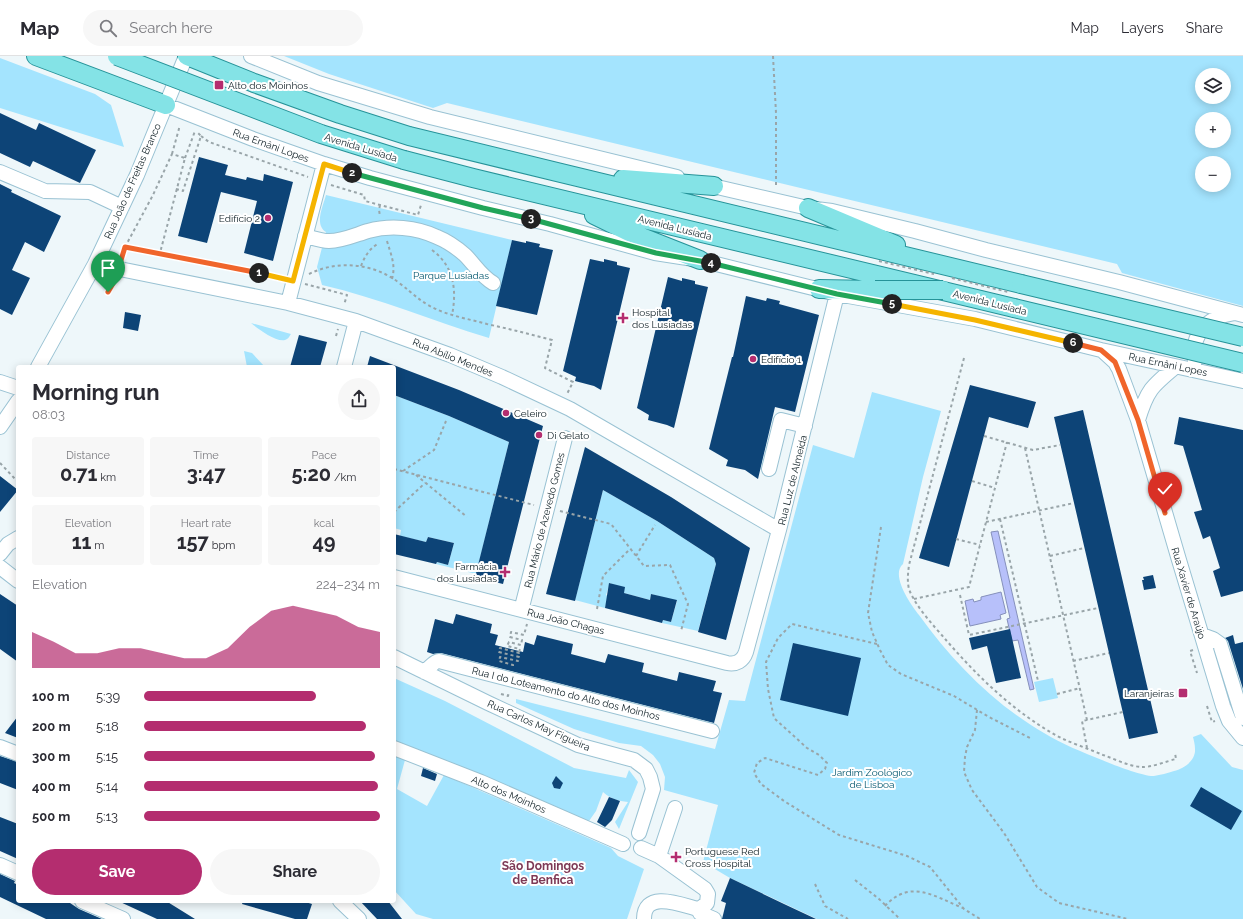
<!DOCTYPE html>
<html lang="en">
<head>
<meta charset="utf-8">
<style>
	body { margin:0; font-family:Raleway,sans-serif; background:#f7f7f7; color:#2b2b33; height:100vh; display:flex; flex-direction:column; font-size:15px; white-space:nowrap }
	* { box-sizing:border-box; margin:0 }
	p { font-size:13px; color:#7c7c81 }
	.icon { flex:none; width:22px; height:22px; fill:none; stroke:currentColor; stroke-width:2; stroke-linecap:round; stroke-linejoin:round }
	.map { position:relative; flex:1; overflow:hidden }
	.drawer { position:absolute; left:16px; top:309px; width:380px; height:538px; display:flex; flex-direction:column; background:#fff; border-radius:4px; box-shadow:0 2px 10px #0003 }
	.drawer>* { flex:none }
	.controls { position:absolute; left:1195px; top:12px; display:grid; gap:8px }
	.controls a { display:grid; place-items:center; width:36px; height:36px; border-radius:50%; background:#fff; box-shadow:0 2px 10px #0003; font-size:20px }
	.pin { position:absolute; display:grid; place-items:center; width:34px; height:34px; color:#fff; margin:-41px -17px; border-radius:50% 50% 50% 0; rotate:-45deg; box-shadow:0 0 4px #0007 }
	.pin .icon { rotate:45deg }
	.km { position:absolute; width:20px; height:20px; margin:-10px; border-radius:50%; background:#222; color:#fff; font-size:11px; line-height:20px; text-align:center }
	.round { display:grid; place-items:center; flex:none; width:42px; height:42px; border-radius:21px; background:#f7f7f7 }
	.summary { display:flex; align-items:center; justify-content:space-between; height:68px; padding:0 16px }
	h1 { font-size:22px; font-weight:700; line-height:30px }
	.stats { display:grid; grid-template-columns:repeat(3,1fr); gap:6px; height:68px; padding:4px 16px }
	.stats div { display:grid; align-content:center; border-radius:4px; background:#f7f7f7; text-align:center }
	.stats b { font-size:20px; font-weight:700 }
	.stats small { font-size:11px; font-weight:400 }
	.stats p { font-size:11px }
	.chart { height:112px; padding:8px 16px }
	.chart p { display:flex; justify-content:space-between }
	.chart svg { width:100%; height:72px; margin-top:4px; fill:#b42d6f; opacity:.7 }
	.cta { display:flex; gap:8px; margin-top:auto; padding:8px 16px }
	.cta a { flex:1; height:46px; border-radius:24px; background:#b42d6f; color:#fff; font-size:16px; font-weight:700; line-height:46px; text-align:center }
	.cta a+a { background:#f7f7f7; color:#2b2b33 }
	ul { padding:0 16px; list-style:none; font-size:13px }
	li { display:grid; grid-template-columns:64px 48px 1fr; align-items:center; height:30px }
	li i { height:10px; border-radius:5px; background:#b42d6f }
	header { display:flex; align-items:center; gap:24px; box-sizing:border-box; height:56px; padding:0 20px; background:#fff; border-bottom:1px solid #e1e1e2 }
	header strong { font-size:19px }
	nav { display:flex; gap:22px; margin-inline-start:auto; font-size:14px }
	.search { width:280px; height:36px; background:#f7f7f7; display:flex; align-items:center; gap:10px; box-sizing:border-box; padding:0 14px; border-radius:22px; color:#7c7c81; font-size:15px }
	.map>svg:first-child { display:block }
</style>
</head>
<body>
<header>
<strong>Map</strong>
<div class="search"><svg class="icon" aria-label="search" viewBox="0 0 24 24"><circle cx="10" cy="10" r="6"/><path d="M15 15l6 6"/></svg>Search here</div>
<nav><a>Map</a><a>Layers</a><a>Share</a></nav>
</header>
<div class="map">
<svg width="1243" height="863" viewBox="0 0 1243 863">
	<rect width="100%" height="100%" fill="#eef7fa"/>
	<path fill="#a4e4fe" fill-rule="evenodd" d="M284 0H1243V250L1122 217 1117 208 447 47 433 52 329 18ZM1202 19H1224V41H1202ZM1202 63H1224V85H1202ZM1202 107H1224V129H1202Z
		M0 2 95 38 111 49 124 91 0 52Z
		M326 139 512 184 489 282C433 265 379 242 322 229L317 211 326 176C314 169 323 150 326 139Z
		M251 267 291 278C290 279 289 282 287 283 279 289 257 272 251 267Z
		M244 295 252 297 265 311H247Z
		M872 336 941 355 923 421 903 508C890 519 911 549 919 559 952 605 995 649 1044 677 1062 688 1082 696 1102 704 1111 708 1145 721 1154 720 1160 719 1168 717 1174 715 1184 713 1196 704 1195 693 1195 689 1194 685 1193 681L1201 678 1232 711 1243 714V863H817L730 822 703 806 718 749 664 734 665 721 660 708 653 699 641 690 619 687 574 673 516 647V643L715 693 729 644 745 645 813 389 854 402Z
		M394 339 449 360 509 386 476 518 436 508 437 506 448 509 454 487 428 481 426 486 400 480 401 474 394 472Z
		M603 434 657 465 714 502 716 508 698 575 662 567 663 564 671 566 677 545 651 538 650 544 624 537 610 527 606 539 608 540 605 552 575 544Z
		M394 622 445 645 574 712 626 722 629 714 638 726 619 773 615 766 628 746C618 745 611 743 603 736L596 755 589 765 394 687Z
		M1053 622 1058 642 1039 646 1034 626Z
		M394 700 405 704 397 733 427 750 444 719 611 792 618 800 644 813 627 863H433L416 858 394 834Z"/>
	<path fill="#b7c0fa" stroke="#8590bb" d="M998 475 1034 633 1030 634 1018 584 1012 585 1007 563 1010 562 991 476Z
		M1001 536 1006 557 1000 559 1001 563 970 570 965 545 973 543 974 546 981 544V541Z"/>
	<path fill="#0d4477" d="M0 57 36 74 39 67 96 94 80 127 33 105 30 111 0 97Z
		M199 101 228 109 225 119 246 124 247 121 263 125 264 118 293 126 273 205 244 197 257 145 221 136 207 187 178 180Z
		M0 128 12 134 11 136 61 160 44 196 25 186 12 214 30 222 12 259 0 253Z
		M512 184 526 187V185L540 188 539 191 553 194 537 259 496 250Z
		M590 203 604 206V203L617 206V209L630 212 601 334 594 330 575 325 576 321 563 315Z
		M668 221 682 225V222L695 225V228L708 231 674 372 667 369 648 364 649 359 637 352Z
		M746 240 766 245 767 242 780 245 779 248 819 259 795 356 775 351 758 423 745 414 726 410 728 404 709 393 732 301H733Z
		M125 256 141 259 138 275 123 272Z
		M299 279 327 286 320 311H290Z
		M370 300 459 334 543 370 503 528 475 521 509 386 449 360 394 339V311H367Z
		M970 329 1036 346 1028 372 989 361 949 511 919 502Z
		M1083 354 1158 677 1129 683 1054 361Z
		M1179 361 1243 374V535L1221 541 1213 515 1220 512 1210 480 1203 483 1194 456 1202 454 1183 390 1174 388Z
		M585 391 671 441 750 492 726 584 698 576 716 508 714 502 657 465 603 434 575 545 546 538Z
		M0 420 18 434 0 456Z
		M394 478 426 486 428 481 454 487 448 509 437 506 436 508 394 498Z
		M1153 519 1156 532 1144 534 1142 524H1144L1143 521Z
		M609 527 625 531 624 537 650 544 651 538 677 544 671 566 663 564 662 567 605 552Z
		M0 538 18 550V606L0 593Z
		M456 558 492 568 490 577 498 579 495 589 523 596 525 586 534 589 537 579 573 588 571 598 605 607 608 598 644 607 642 616 677 625 679 616 716 625 713 635 722 637 714 667 441 597 433 598 427 596 435 563 453 568Z
		M1010 573 1021 622 996 627 987 590 972 594 969 582Z
		M1233 579 1235 588 1243 586V633L1228 585 1225 582Z
		M793 587 861 602 848 660 780 644Z
		M18 660V682L5 677Z
		M0 700 18 706V734L0 727Z
		M423 712 437 718 435 725 421 720Z
		M556 720 563 727 560 733 554 732 552 727Z
		M1201 731 1242 755 1231 774 1190 750Z
		M609 741 620 745 612 764 605 771 597 766Z
		M0 761 18 768V803L0 795Z
		M0 818 15 825 14 827 18 829V845H67L79 853 102 863H46L0 841Z
		M730 822 784 848 816 863H722L726 847 721 845Z
		M118 845H166L195 863H157Z
		M243 845H302L312 848 307 863H295L242 848Z
		M360 845H388L402 863H377Z"/>
	<g fill="none" stroke-linecap="round" stroke-linejoin="round">
		<g stroke="#99c2d3" stroke-width="16">
			<path id="minor" d="M251 0 318 27 430 61 677 121
				M166 49 253 83 324 108 370 122 483 152 550 168 655 197 700 204 837 238 975 263 1101 294 1243 325
				M0 116 45 135 90 136 122 151
				M704 128 808 152 832 155 915 175 986 194 1119 226 1243 259
				M305 180C313 182 321 185 329 185 342 185 355 179 368 175 390 169 416 171 437 181 447 185 457 192 465 199 475 209 481 220 493 227
				M95 208 288 247 356 265 450 299 502 321 570 353 779 474
				M288 247 324 108
				M1103 295 1115 306 1119 313 1138 364 1179 504 1223 650 1229 665 1243 682
				M1195 305C1190 278 1208 261 1234 257
				M38 311 95 208 137 119 186 0
				M344 311 356 265
				M0 326 18 332
				M1138 364C1147 334 1152 330 1175 311
				M0 371 18 345
				M769 413 781 364 805 370
				M0 498 8 488 18 482
				M0 511 18 525
				M394 521 727 607C736 609 743 605 746 596L779 474 837 238
				M523 547 565 382
				M1202 579 1213 583 1220 588 1243 662
				M394 601 488 647 578 689 634 704 646 713 650 721 653 733 639 777
				M424 616C429 613 434 605 439 605L712 675
				M0 691 18 698
				M394 692 481 726 623 788
				M641 792 659 800 705 833 708 838 707 847 701 852 698 853
				M659 800 675 752
				M0 809 18 817
				M82 845 123 863
				M340 845 359 863
				M644 863C644 833 682 849 698 853L700 857 714 863"/>
		</g>
		<g stroke="#269399" stroke-width="20">
			<path id="major" d="M36 0 166 49
				M187 0 254 27 340 58 409 80 561 117 1021 228
				M404 104 473 122 1014 252
				M623 123 714 130
				M808 152 896 189
				M594 159 629 176 700 204
				M819 233 875 234"/>
		</g>
		<path stroke="#99a5a9" stroke-width="2" stroke-dasharray="3 3" stroke-linecap="butt" d="M773 0 776 57V131
			M201 80 209 86 308 121
			M172 98 180 69
			M185 102 195 75
			M331 129 364 139 365 145 418 159 421 149
			M176 133 183 135 201 80 197 76
			M380 149 379 154 380 160
			M387 185C391 199 396 209 392 223
			M125 191 153 139 172 98 185 102 160 197
			M432 194C454 210 457 234 452 259
			M121 201 125 191 230 210 282 222
			M361 210C365 200 369 193 379 187
			M309 218C337 204 373 207 398 226 415 239 422 248 443 256 457 261 472 264 487 268 509 273 530 278 552 284L545 312 573 326 567 338
			M305 228 347 239 344 249
			M108 236 115 224
			M336 280 338 273
			M964 302 909 509C908 517 907 525 909 533 915 550 934 570 946 584 979 622 1016 658 1061 682 1074 688 1089 693 1103 699 1115 703 1128 710 1141 711 1150 712 1167 705 1176 703L1175 697
			M984 380 1033 394 1060 389
			M1025 392 1087 664
			M0 407 18 426
			M394 413 534 449
			M403 415 434 394 446 365
			M416 419 467 461
			M972 425 995 432
			M560 455 611 468 644 510 670 509 688 548 681 575
			M394 456 425 427
			M1000 463 1038 625
			M986 466 1074 447
			M881 471 868 557 872 576 880 594 888 609 901 618 954 640 989 661 1032 683
			M956 483 980 489
			M636 500 655 469
			M1050 500 1084 492
			M960 539 969 579 1098 552
			M914 543 969 531 1007 386
			M597 553 603 520 630 493
			M877 588 792 568 778 582 766 606 768 633 774 662 807 692 819 699 827 707 825 713 818 719 765 702 757 707 754 717 761 728 784 745 839 779 907 800 930 811 964 853 980 863
			M1193 594 1190 595 1197 617
			M519 596 520 593 507 590 509 586 521 589 522 584 510 581 511 576 524 579 527 568
			M1073 605 1109 597
			M513 610V609L499 605 500 601 518 605 519 601 499 596 500 592 519 597V596
			M501 638 508 640 509 636
			M1057 638 1080 632
			M1207 650 1212 666 1215 665
			M977 654 975 674 967 691 965 701 964 716 972 734 1004 777 1037 831 1059 847 1128 863
			M1087 692 1082 665 1123 656
			M855 824 879 843 900 863
			M815 828 825 850 848 863
			M885 850C911 822 935 841 963 852"/>
		<use href="#minor" stroke="#fff" stroke-width="14"/>
		<use href="#major" stroke="#84e3e6" stroke-width="18"/>
		<g stroke="#269399" stroke-width="20" stroke-linecap="butt">
			<path id="major-bridge" d="M117 0 321 78 404 104
				M1021 228 1243 281
				M875 234H943
				M1014 252 1243 307"/>
		</g>
		<path stroke="#99a5a9" stroke-width="2" stroke-dasharray="3 3" stroke-linecap="butt" d="M879 205 934 218
			M952 222 1008 236"/>
		<use href="#major-bridge" stroke="#84e3e6" stroke-width="18"/>
	</g>
	<g fill="none" stroke-linecap="round" stroke-linejoin="round">
		<g stroke="#fff" stroke-width="8">
			<path id="split-1" d="M108 236 115 224 125 191 259 217"/>
		</g>
		<g stroke="#fff" stroke-width="8">
			<path id="split-2" d="M259 217 293 225 324 108 352 117"/>
		</g>
		<g stroke="#fff" stroke-width="8">
			<path id="split-3" d="M352 117 483 152 531 163"/>
		</g>
		<g stroke="#fff" stroke-width="8">
			<path id="split-4" d="M531 163 656 197 711 207"/>
		</g>
		<g stroke="#fff" stroke-width="8">
			<path id="split-5" d="M711 207 837 238 892 248"/>
		</g>
		<g stroke="#fff" stroke-width="8">
			<path id="split-6" d="M892 248 975 264 1073 287"/>
		</g>
		<g stroke="#fff" stroke-width="8">
			<path id="split-7" d="M1073 287 1101 294 1115 306 1138 364 1165 457"/>
		</g>
		<use href="#split-1" stroke="#f0652b" stroke-width="5"/>
		<use href="#split-2" stroke="#f5b400" stroke-width="5"/>
		<use href="#split-3" stroke="#22a559" stroke-width="5"/>
		<use href="#split-4" stroke="#22a559" stroke-width="5"/>
		<use href="#split-5" stroke="#22a559" stroke-width="5"/>
		<use href="#split-6" stroke="#f5b400" stroke-width="5"/>
		<use href="#split-7" stroke="#f0652b" stroke-width="5"/>
	</g>
	<g fill="#b42d6f" stroke="#fff" stroke-width="1.5">
		<rect x="214" y="24" width="10" height="10" rx="2"/>
		<circle cx="268" cy="162" r="4"/>
		<path d="M621 256h4v4h4v4h-4v4h-4v-4h-4v-4h4z"/>
		<circle cx="753" cy="303" r="4"/>
		<circle cx="506" cy="357" r="4"/>
		<circle cx="539" cy="379" r="4"/>
		<path d="M503 510h4v4h4v4h-4v4h-4v-4h-4v-4h4z"/>
		<rect x="1178" y="632" width="10" height="10" rx="2"/>
		<path d="M674 795h4v4h4v4h-4v4h-4v-4h-4v-4h4z"/>
	</g>
	<g text-anchor="middle" stroke-width="4" stroke-linejoin="round" paint-order="stroke">
		<g font-size="10" fill="#112127" stroke="#fff" text-anchor="start">
			<text x="228" y="33">Alto dos Moinhos</text>
			<text x="260" y="166" text-anchor="end">Edifício 2</text>
			<text x="632" y="260">Hospital<tspan x="632" dy="12">dos Lusíadas</tspan></text>
			<text x="761" y="307">Edifício 1</text>
			<text x="514" y="361">Celeiro</text>
			<text x="547" y="383">Di Gelato</text>
			<text x="497" y="514" text-anchor="end">Farmácia<tspan x="497" dy="12">dos Lusíadas</tspan></text>
			<text x="1174" y="641" text-anchor="end">Laranjeiras</text>
			<text x="685" y="799">Portuguese Red<tspan x="685" dy="12">Cross Hospital</tspan></text>
		</g>
		<g font-size="10" fill="#112127" stroke="#fff">
			<text transform="translate(271 89) rotate(20)" y="4">Rua Ernâni Lopes</text>
			<text transform="translate(361 91) rotate(17)" y="4">Avenida Lusíada</text>
			<text transform="translate(132 125) rotate(-66)" y="4">Rua João de Freitas Branco</text>
			<text transform="translate(675 171) rotate(14)" y="4">Avenida Lusíada</text>
			<text transform="translate(990 246) rotate(14)" y="4">Avenida Lusíada</text>
			<text transform="translate(453 301) rotate(22)" y="4">Rua Abílio Mendes</text>
			<text transform="translate(1168 308) rotate(12)" y="4">Rua Ernâni Lopes</text>
			<text transform="translate(792 424) rotate(-76)" y="4">Rua Luz de Almeida</text>
			<text transform="translate(544 464) rotate(-76)" y="4">Rua Mário de Azevedo Gomes</text>
			<text transform="translate(1189 537) rotate(73)" y="4">Rua Xavier de Araújo</text>
			<text transform="translate(566 565) rotate(14)" y="4">Rua João Chagas</text>
			<text transform="translate(566 637) rotate(14)" y="4">Rua I do Loteamento do Alto dos Moinhos</text>
			<text transform="translate(539 669) rotate(24)" y="4">Rua Carlos May Figueira</text>
			<text transform="translate(509 738) rotate(23)" y="4">Alto dos Moinhos</text>
		</g>
		<g font-size="10" fill="#02566e" stroke="#fff">
			<text x="451" y="223">Parque Lusíadas</text>
			<text x="872" y="720">Jardim Zoológico<tspan x="872" dy="12">de Lisboa</tspan></text>
		</g>
		<g font-size="12" font-weight="bold" fill="#7e3a57" stroke="#fff">
			<text x="543" y="814">São Domingos<tspan x="543" dy="14">de Benfica</tspan></text>
		</g>
	</g>
</svg>
<div class="controls">
<a><svg class="icon" aria-label="layers" viewBox="0 0 24 24"><path d="M12 4l9 5-9 5-9-5zM3 14l9 5 9-5"/></svg></a>
<a>+</a>
<a>−</a>
</div>
<div class="pin" style="left:108px;top:236px;background:#1e9e55"><svg class="icon" aria-label="arrive" viewBox="0 0 24 24"><path d="M6 21V4h12l-3 4 3 4H6"/></svg></div>
<div class="pin" style="left:1165px;top:457px;background:#d93025"><svg class="icon" aria-label="check" viewBox="0 0 24 24"><path d="M5 12l5 5 9-10"/></svg></div>
<b class="km" style="left:259px;top:217px">1</b>
<b class="km" style="left:352px;top:117px">2</b>
<b class="km" style="left:531px;top:163px">3</b>
<b class="km" style="left:711px;top:207px">4</b>
<b class="km" style="left:892px;top:248px">5</b>
<b class="km" style="left:1073px;top:287px">6</b>
<section class="drawer">
<div class="summary"><div><h1>Morning run</h1><p>08:03</p></div><a class="round"><svg class="icon" aria-label="share" viewBox="0 0 24 24"><path d="M12 15V3M7 8l5-5 5 5M5 13v7h14v-7"/></svg></a></div>
<div class="stats">
<div><p>Distance</p><b>0.71<small> km</small></b></div>
<div><p>Time</p><b>3:47</b></div>
<div><p>Pace</p><b>5:20<small> /km</small></b></div>
</div>
<div class="stats">
<div><p>Elevation</p><b>11<small> m</small></b></div>
<div><p>Heart rate</p><b>157<small> bpm</small></b></div>
<div><p>kcal</p><b>49</b></div>
</div>
<div class="chart"><p><span>Elevation</span>224–234 m</p>
<svg viewBox="0 0 160 44" preserveAspectRatio="none"><path d="M0 44V22L10 28L20 35L30 35L40 32L50 32L60 35L70 38L80 38L90 32L100 19L110 9L120 6L130 9L140 12L150 19L160 22V44z"/></svg>
</div>
<ul>
<li><b>100 m</b>5:39<i style="width:73%"></i></li>
<li><b>200 m</b>5:18<i style="width:94%"></i></li>
<li><b>300 m</b>5:15<i style="width:98%"></i></li>
<li><b>400 m</b>5:14<i style="width:99%"></i></li>
<li><b>500 m</b>5:13<i style="width:100%"></i></li>
</ul>
<div class="cta"><a>Save</a><a>Share</a></div>
</section>
</div>
</body>
</html>
